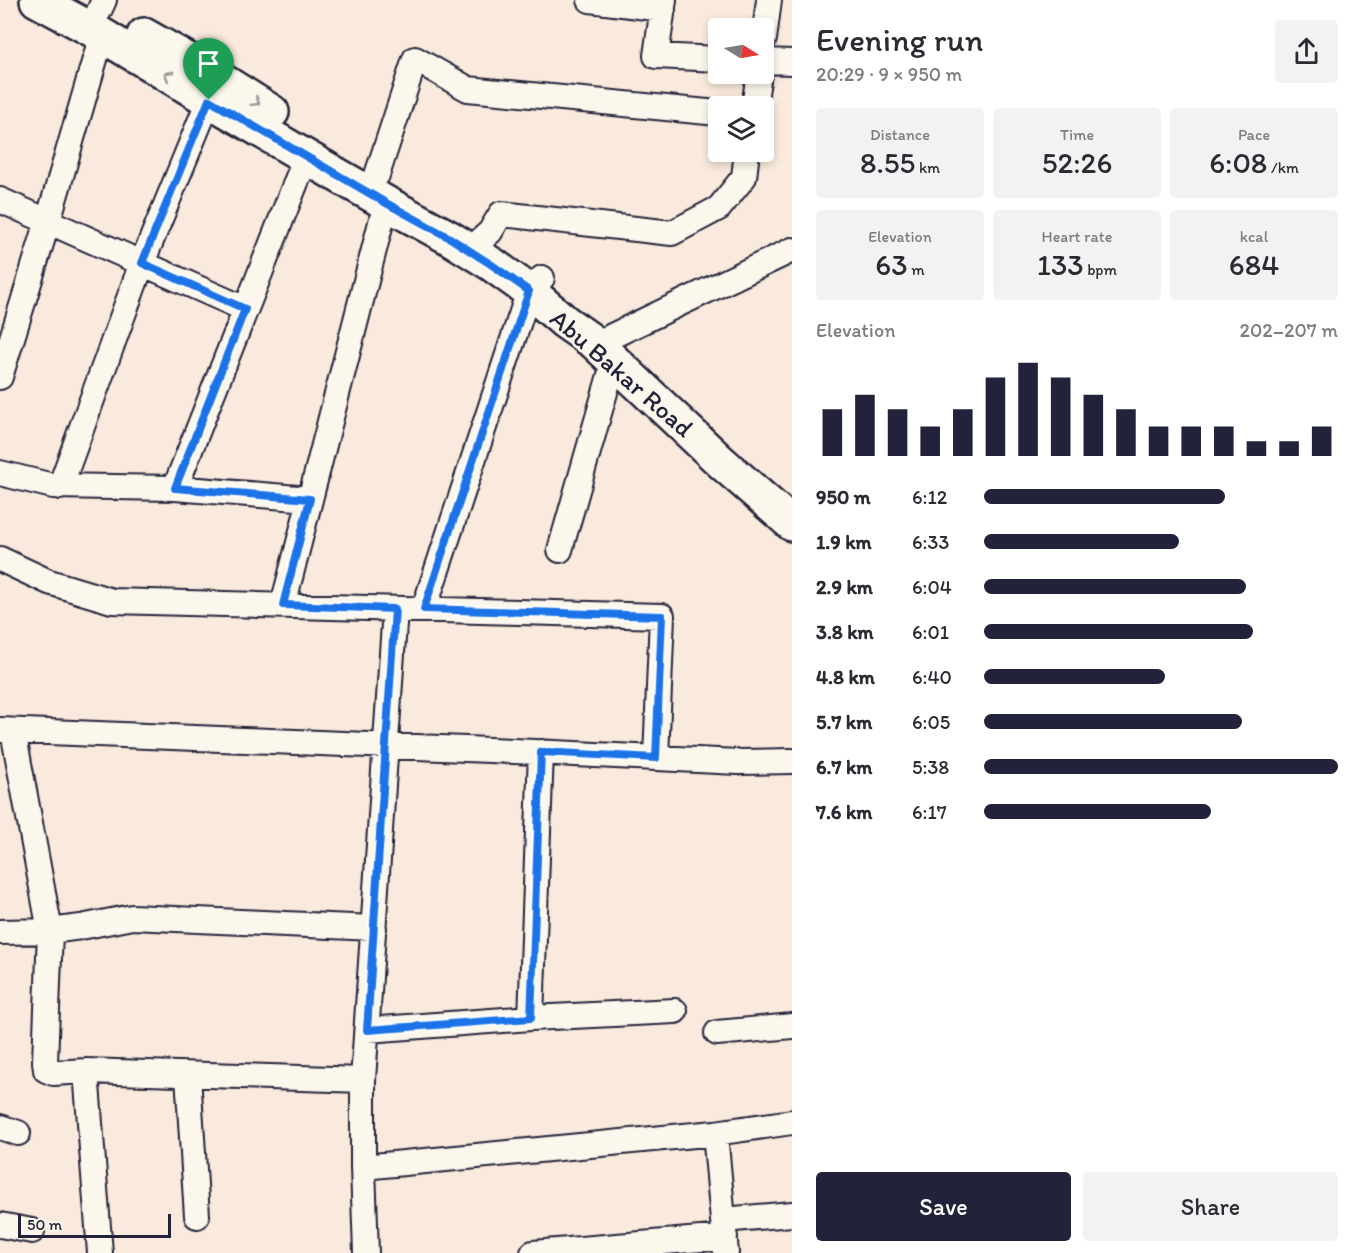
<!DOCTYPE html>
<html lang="en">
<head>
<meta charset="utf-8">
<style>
	body { margin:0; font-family:Itim,sans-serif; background:#f2f2f3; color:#2b2b33; height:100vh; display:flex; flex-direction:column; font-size:22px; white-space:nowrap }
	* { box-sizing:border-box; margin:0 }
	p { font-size:20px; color:#7c7c81 }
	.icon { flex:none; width:33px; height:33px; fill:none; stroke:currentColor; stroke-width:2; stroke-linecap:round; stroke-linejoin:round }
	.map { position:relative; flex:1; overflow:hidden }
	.sheet { display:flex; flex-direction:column; background:#fff; width:570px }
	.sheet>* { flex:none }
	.needle { width:39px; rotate:101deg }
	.fabs { position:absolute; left:708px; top:18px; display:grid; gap:12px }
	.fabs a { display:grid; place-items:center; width:66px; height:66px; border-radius:6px; background:#fff; box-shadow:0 3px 9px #0003; font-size:30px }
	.scale { position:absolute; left:18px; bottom:15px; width:153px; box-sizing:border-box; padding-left:6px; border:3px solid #22223b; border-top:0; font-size:16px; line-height:21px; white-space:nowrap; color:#22223b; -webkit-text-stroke:4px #fbf7ec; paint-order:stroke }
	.pin { position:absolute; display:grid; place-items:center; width:51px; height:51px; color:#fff; margin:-62px -26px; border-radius:50% 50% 50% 0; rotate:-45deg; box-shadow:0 0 6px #0007 }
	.pin .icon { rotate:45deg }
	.round { display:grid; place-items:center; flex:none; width:63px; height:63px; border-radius:6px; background:#f2f2f3 }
	.overview { display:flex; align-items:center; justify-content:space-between; height:102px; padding:0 24px }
	h1 { font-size:33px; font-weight:600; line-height:45px }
	.figures { display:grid; grid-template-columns:repeat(3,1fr); gap:9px; height:102px; padding:6px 24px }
	.figures div { display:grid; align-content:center; border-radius:6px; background:#f2f2f3; text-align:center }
	.figures b { font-size:30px; font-weight:600 }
	.figures small { font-size:16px; font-weight:400 }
	.figures p { font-size:16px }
	.chart { height:168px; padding:12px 24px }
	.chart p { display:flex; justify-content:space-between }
	.chart svg { width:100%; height:108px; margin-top:6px; stroke:#22223b; stroke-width:6 }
	.primary-button { display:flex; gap:12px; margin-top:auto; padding:12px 24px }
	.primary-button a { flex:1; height:69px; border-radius:6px; background:#22223b; color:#fff; font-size:24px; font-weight:600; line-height:69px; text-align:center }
	.primary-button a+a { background:#f2f2f3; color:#2b2b33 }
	ul { padding:0 24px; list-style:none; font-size:20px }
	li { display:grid; grid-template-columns:96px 72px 1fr; align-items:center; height:45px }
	li i { height:15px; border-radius:8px; background:#22223b }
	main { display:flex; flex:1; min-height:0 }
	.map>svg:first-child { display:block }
</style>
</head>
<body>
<main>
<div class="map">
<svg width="792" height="1253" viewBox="0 0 792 1253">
	<rect width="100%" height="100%" fill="#faeadd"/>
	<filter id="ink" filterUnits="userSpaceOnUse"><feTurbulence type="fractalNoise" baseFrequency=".0167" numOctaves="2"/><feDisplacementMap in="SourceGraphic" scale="12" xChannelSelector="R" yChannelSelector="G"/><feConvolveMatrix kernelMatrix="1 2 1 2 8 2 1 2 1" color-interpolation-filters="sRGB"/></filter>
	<g filter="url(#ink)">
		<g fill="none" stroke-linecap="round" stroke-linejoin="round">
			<g stroke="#22223b" stroke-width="28">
				<path id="minor" d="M590 0 663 9
					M664 0 656 56 718 59
					M99 11 104 0
					M764 39 769 0
					M764 61 792 62
					M754 106 759 74
					M377 175 415 59 468 89 718 113
					M0 200 245 309
					M482 239 490 232 501 214 672 233 719 208 744 177 747 152
					M612 336 792 250
					M0 377 48 221 102 35
					M0 473 53 486 175 488 310 499
					M60 487 142 263 209 100
					M175 488 306 157
					M560 550 614 361
					M0 559 49 582 112 601 662 616 656 758
					M283 605 386 203
					M424 609 529 291 542 278
					M0 730 514 751 738 762 792 761
					M13 731 50 931 45 1062 46 1070 53 1073 86 1071 363 1080
					M0 932 50 931 81 927 132 917 374 928
					M531 1018 541 752
					M367 1030 531 1018 675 1011
					M717 1033 792 1026
					M86 1071 100 1253
					M188 1075 197 1216
					M0 1127 18 1133
					M715 1133 726 1253
					M363 1167 715 1133 792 1122
					M723 1220 792 1214
					M0 1225 32 1231
					M366 1253 363 1167V1080L395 609
					M533 1253 725 1237"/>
			</g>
			<g stroke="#22223b" stroke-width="38">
				<path id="secondary" d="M37 0 102 35 209 100 306 157 386 203 450 238 493 265 529 291 565 322 595 343 720 461 792 524
					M144 35 199 66 272 112"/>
			</g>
			<use href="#minor" stroke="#fbf7ec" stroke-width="24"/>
			<use href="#secondary" stroke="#fbf7ec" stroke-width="33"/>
		</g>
		<defs><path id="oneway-chevron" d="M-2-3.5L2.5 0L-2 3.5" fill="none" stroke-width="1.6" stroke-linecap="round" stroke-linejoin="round" transform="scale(1.5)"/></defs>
		<g stroke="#99979c">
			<use href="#oneway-chevron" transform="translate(168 75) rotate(-149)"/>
			<use href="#oneway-chevron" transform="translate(256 102) rotate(32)"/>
		</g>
	</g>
	<g fill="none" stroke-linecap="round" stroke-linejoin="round" filter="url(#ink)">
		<g stroke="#fff" stroke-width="12">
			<path id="route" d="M209 100 386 203 450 238 492 265 529 291 424 609 662 616 656 758 541 752 531 1018 367 1030 395 609 283 605 310 499 175 488 245 309 142 263Z"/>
		</g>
		<use href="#route" stroke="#1a73e8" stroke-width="8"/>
	</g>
	<g text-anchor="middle" stroke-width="5" stroke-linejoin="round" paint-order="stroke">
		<g font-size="26" fill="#22223b" stroke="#fbf7ec">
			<text transform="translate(622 373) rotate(41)" y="9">Abu Bakar Road</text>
		</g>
	</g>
</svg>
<div class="fabs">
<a><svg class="needle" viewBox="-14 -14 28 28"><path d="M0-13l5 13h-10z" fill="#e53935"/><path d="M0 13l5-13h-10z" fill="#7c7c81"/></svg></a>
<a><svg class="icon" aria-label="layers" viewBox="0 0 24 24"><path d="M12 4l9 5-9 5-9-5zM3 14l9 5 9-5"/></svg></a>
</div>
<div class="scale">50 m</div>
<div class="pin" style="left:209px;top:100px;background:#1e9e55"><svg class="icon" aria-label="arrive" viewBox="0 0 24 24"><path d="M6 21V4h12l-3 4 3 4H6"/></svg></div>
</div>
<section class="sheet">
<div class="overview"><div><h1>Evening run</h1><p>20:29 · 9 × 950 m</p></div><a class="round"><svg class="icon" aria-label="share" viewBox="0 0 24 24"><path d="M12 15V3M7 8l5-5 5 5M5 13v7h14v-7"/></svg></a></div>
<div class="figures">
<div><p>Distance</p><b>8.55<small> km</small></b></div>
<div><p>Time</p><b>52:26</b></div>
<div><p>Pace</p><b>6:08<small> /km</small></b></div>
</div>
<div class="figures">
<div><p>Elevation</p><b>63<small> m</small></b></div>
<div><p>Heart rate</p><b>133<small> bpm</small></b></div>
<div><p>kcal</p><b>684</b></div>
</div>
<div class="chart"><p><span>Elevation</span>202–207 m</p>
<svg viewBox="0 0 160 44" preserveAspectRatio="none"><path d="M5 44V25M15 44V19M25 44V25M35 44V32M45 44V25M55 44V12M65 44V6M75 44V12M85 44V19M95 44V25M105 44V32M115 44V32M125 44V32M135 44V38M145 44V38M155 44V32"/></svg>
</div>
<ul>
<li><b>950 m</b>6:12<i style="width:68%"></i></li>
<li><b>1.9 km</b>6:33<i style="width:55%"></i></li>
<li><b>2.9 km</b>6:04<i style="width:74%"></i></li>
<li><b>3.8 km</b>6:01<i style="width:76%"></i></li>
<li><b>4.8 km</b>6:40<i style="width:51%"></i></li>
<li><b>5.7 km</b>6:05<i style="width:73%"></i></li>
<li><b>6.7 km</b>5:38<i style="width:100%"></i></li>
<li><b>7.6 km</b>6:17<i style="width:64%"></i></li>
</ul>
<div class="primary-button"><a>Save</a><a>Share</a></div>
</section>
</main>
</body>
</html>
